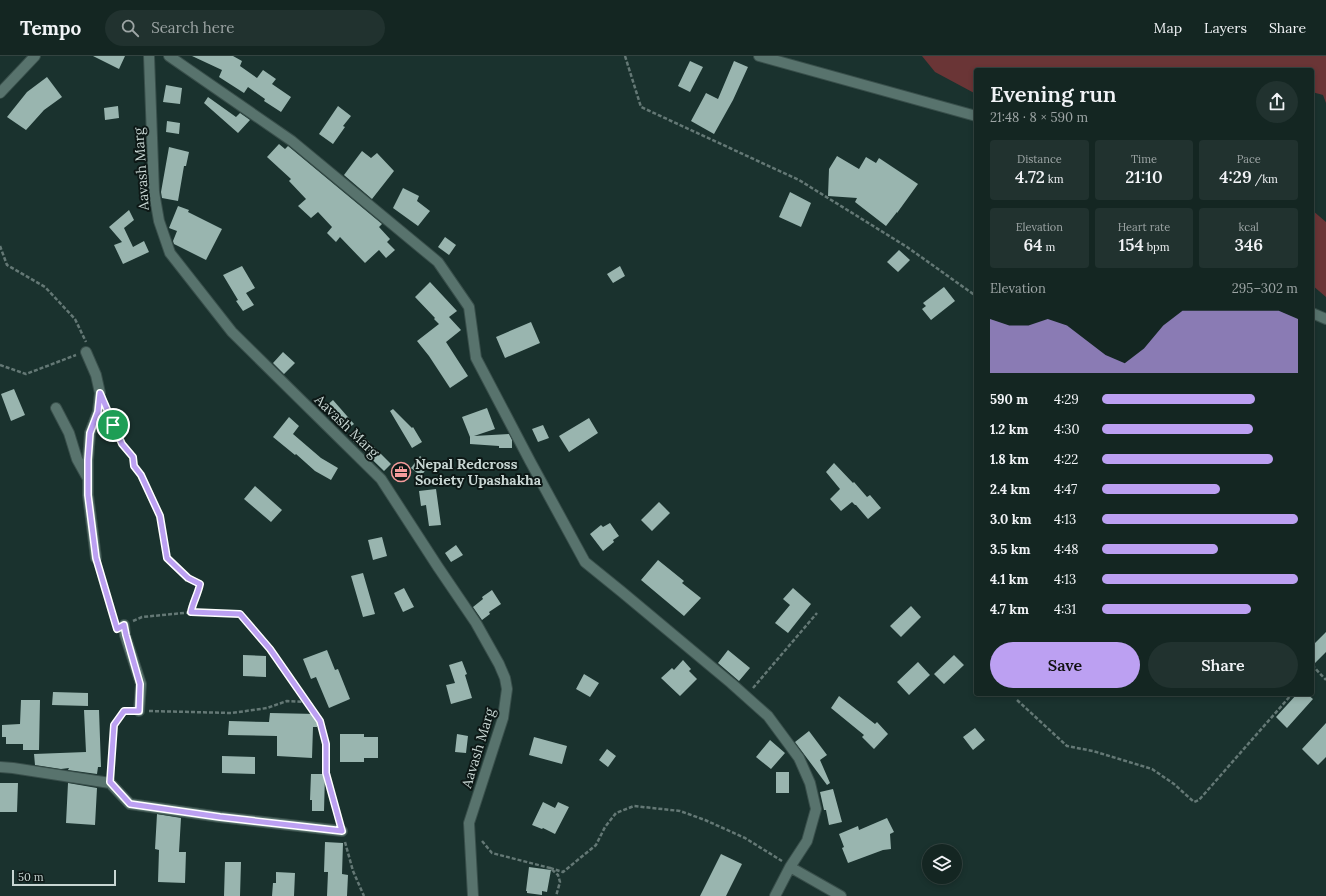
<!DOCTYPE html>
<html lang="en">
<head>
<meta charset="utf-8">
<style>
	body { margin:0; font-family:Lora,serif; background:#21322f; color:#f1f3f6; height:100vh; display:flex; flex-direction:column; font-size:15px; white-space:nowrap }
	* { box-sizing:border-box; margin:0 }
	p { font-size:13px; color:#9da5a5 }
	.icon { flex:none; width:22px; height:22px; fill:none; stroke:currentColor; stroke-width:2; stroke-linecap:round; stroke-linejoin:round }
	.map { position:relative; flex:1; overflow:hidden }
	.sheet { position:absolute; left:974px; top:12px; width:340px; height:628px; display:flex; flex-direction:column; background:#142622; border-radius:4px; box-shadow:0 2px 6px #0003,0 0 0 1px #334340 }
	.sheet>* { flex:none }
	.buttons { position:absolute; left:922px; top:788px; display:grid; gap:8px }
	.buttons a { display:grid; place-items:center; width:40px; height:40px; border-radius:50%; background:#142622; box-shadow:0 2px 6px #0003,0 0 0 1px #334340; font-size:20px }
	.scale { position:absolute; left:12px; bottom:10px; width:104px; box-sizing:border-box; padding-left:4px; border:2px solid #c8d6d3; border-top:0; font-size:11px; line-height:14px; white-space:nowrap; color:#c8d6d3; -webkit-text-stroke:3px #0d1816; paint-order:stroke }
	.pin { position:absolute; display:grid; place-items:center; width:34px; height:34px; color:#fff; margin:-17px; border:2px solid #fff; border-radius:50%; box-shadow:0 1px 4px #0007 }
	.round { display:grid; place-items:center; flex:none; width:42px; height:42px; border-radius:21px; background:#21322f }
	.overview { display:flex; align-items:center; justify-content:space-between; height:68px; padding:0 16px }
	h1 { font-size:22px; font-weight:600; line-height:30px }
	.stats { display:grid; grid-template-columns:repeat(3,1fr); gap:6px; height:68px; padding:4px 16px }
	.stats div { display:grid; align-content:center; border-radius:4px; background:#21322f; text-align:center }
	.stats b { font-size:17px; font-weight:600 }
	.stats small { font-size:11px; font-weight:400 }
	.stats p { font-size:11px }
	.chart { height:112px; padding:8px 16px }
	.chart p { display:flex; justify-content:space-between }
	.chart svg { width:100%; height:72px; margin-top:4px; fill:#bca0f2; opacity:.7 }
	.action { display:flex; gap:8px; margin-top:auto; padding:8px 16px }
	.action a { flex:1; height:46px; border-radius:24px; background:#bca0f2; color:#111; font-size:16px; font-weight:600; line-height:46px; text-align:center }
	.action a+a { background:#21322f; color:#f1f3f6 }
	ul { padding:0 16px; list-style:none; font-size:13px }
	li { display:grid; grid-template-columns:64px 48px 1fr; align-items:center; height:30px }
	li i { height:10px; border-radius:5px; background:#bca0f2 }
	header { display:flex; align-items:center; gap:24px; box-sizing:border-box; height:56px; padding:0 20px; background:#142622; border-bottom:1px solid #334340 }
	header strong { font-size:19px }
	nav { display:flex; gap:22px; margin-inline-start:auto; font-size:14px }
	.search { width:280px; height:36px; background:#21322f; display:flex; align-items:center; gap:10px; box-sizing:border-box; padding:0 14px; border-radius:22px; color:#9da5a5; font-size:15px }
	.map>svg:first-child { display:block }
</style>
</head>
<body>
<header>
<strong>Tempo</strong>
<div class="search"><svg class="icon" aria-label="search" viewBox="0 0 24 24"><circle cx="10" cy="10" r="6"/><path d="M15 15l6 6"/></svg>Search here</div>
<nav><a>Map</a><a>Layers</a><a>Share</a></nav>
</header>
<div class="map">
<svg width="1326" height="840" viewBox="0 0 1326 840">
	<rect width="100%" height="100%" fill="#1a322e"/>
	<path fill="#6a3536" d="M922 0H1326V47L1323 39 1312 36V14H976V38L935 16Z
		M1312 154 1326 166V241L1312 229Z"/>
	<path fill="#99b5af" d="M93 0H125L119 13Z
		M192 0H233L242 5 240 10 257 22 263 14 276 23 272 28 291 41 281 56 264 45 265 43 248 31 244 37 219 21 222 14Z
		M690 5 703 11 690 36 678 30Z
		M734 5 748 11 733 44 714 78 691 65 706 37 718 43Z
		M47 21 62 41 44 54 26 74 7 61 27 36Z
		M166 29 182 32 180 48 163 46Z
		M208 41 236 61 240 57 250 64 238 77 204 47Z
		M118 50 119 62 105 64 104 52Z
		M338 50 351 60 343 70 345 71 333 88 319 78Z
		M167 65 180 67 179 78 166 76Z
		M279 88 285 93 288 90 382 168 379 171 390 183 387 186 395 194 386 202 379 194 365 207 340 181 336 186 327 177 332 171 318 156 311 162 298 150 306 143 289 125 291 123 267 101Z
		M169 91 189 96 186 110H184L178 145 162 142 161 136Z
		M362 95 371 102 377 97 394 115 372 143 344 119Z
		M837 100 859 113 866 101 876 107 879 102 918 128 897 157V156L886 170 855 146 857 142 828 140 829 113Z
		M403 132 419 140 417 145 430 155 418 170 393 152Z
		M790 136 811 147 801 171 779 161Z
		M178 150 189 154 188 156 222 173 206 204 174 188 173 185 177 175 169 172Z
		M129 154 134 164 124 172 133 191 144 185 149 196 123 208 114 189 122 186 109 171Z
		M445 181 456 189 449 199 438 191Z
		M899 194 910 204 898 216 887 206Z
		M242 210 255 232 246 237 254 249 243 255 236 245 238 244 223 219Z
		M620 210 625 220 613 227 607 218Z
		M430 226 457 255 449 261 461 274 446 286 468 320 450 332 429 300 417 285 439 268 434 263 435 262 415 241Z
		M944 231 955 245 931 264 922 253 926 250 923 247Z
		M531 266 540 287 505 302 496 281Z
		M283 296 295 307 284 318 273 307Z
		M14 333 25 359 11 365 1 338Z
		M333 344 354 368 345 375 325 351Z
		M487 352 495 373 474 380 509 378 512 384V392H499V390L470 388V381L462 361Z
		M393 353 412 372 413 371 422 386 412 392 390 355Z
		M289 361 299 370 293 378 321 402 338 412 331 424 315 415 296 398 295 399 273 381Z
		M589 362 598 377 569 396 559 380Z
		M543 369 549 382 538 386 532 373Z
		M357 374 391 408 384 415 349 381Z
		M420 400 430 408 421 420 411 412Z
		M834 407 853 427 854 426 867 441 870 439 881 452 868 463 856 449H855L852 446 841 455 830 443 840 433 826 416Z
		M255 430 282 454 271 466 244 443Z
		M436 433 441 469 429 470 426 449 421 450 419 435Z
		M659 446 670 457 652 475 641 464Z
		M610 467 619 480 613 484 614 486 603 495 590 478 601 469 603 471Z
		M382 481 387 500 373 504 368 484Z
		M456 489 463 499 451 506 445 497Z
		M658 504 684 525 682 527 701 542 684 560 641 524Z
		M363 517 375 558 363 561 351 520Z
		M404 532 414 551 403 556 394 537Z
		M793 532 811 548 788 577 775 567 790 549 783 543Z
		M492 534 501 548 489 556 490 558 482 564 473 551 483 543 482 541Z
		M911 550 921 561 901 581 890 570Z
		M1326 576V596L1312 610V590Z
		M327 594 335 614 338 613 350 643 329 652 316 621 311 623 303 603Z
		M728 594 750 612 739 625 718 607Z
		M243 599 266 600V621L243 620Z
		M954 599 964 609 944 628 934 618Z
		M683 604 691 613 689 615 697 623 680 640 661 622 672 612 674 614Z
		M462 605 467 618 465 619 472 642 451 648 446 629 455 627 449 609Z
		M918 606 930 619 909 639 897 626Z
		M584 618 599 627 590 641 576 633Z
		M53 636 88 637V650L52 649Z
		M1297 638H1307L1313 643 1287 672 1276 661Z
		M839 640 875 668 877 666 888 678 874 693 862 681 864 679 831 652Z
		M21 644H40L39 694H23V688H6V681H2V669L20 668Z
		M84 654H99L101 711H98L97 718 68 714 69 712 61 713 35 709 34 698 86 696Z
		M270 657 317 658V671H313L312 702 277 700V680L228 679 229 665 269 666Z
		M1326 667V701L1318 709 1302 693Z
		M975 672 985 684 973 694 963 681Z
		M809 675 827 699 820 704 830 727 827 729 795 686Z
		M340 678H364V681H378V702H364V706H340Z
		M457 678 468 680 466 697 455 696Z
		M534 681 567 690 562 708 529 699Z
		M770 684 785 697 771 713 756 701Z
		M607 693 616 700 608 711 599 704Z
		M222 700 255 701V718L222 717Z
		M776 716H789V737H776Z
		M311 718H325L324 755H312V744H310Z
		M0 727H18L17 756H0Z
		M68 727 97 732 95 769 66 767Z
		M833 733 842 766 829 769 826 754H824L820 736Z
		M543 746 555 752 558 746 569 751 555 778 543 772 542 773 532 769Z
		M157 758 181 762 179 796H186L185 827 158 826 159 794 155 793Z
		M887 762 894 776 890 778 891 793 883 794 848 807 842 792 844 791 839 778 858 770 859 774Z
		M325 786 343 787 342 818 348 819 347 840H327L328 816H324Z
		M721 798 742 808 726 840H700Z
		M225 806H241L240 840H224Z
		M529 811 551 814 547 836 542 835V839L527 837V835H526Z
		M276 816 295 817 294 840H272L273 827H276Z"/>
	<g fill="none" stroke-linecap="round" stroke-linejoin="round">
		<g stroke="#394f4b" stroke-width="12">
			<path id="minor" d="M149 0 154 136 159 165 170 197 232 276 381 423 438 511 476 567 499 608 505 622 507 633 503 662 469 767 473 840
				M169 0 292 85 438 206 469 251 476 302 530 405 585 506 622 536 731 627 768 660 799 702 810 727 816 753 807 785 790 811 775 840
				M759 0 976 60
				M0 37 35 0
				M1312 257 1326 263
				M86 296 96 319 100 337 98 356 90 377 88 404V439L96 502
				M56 352 69 377 77 403 87 421
				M124 569 125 579 141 628 139 655
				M0 711 13 712 110 727 130 748 220 761 342 775
				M790 811 841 840"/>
		</g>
		<path stroke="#647875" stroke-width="2.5" stroke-dasharray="4 2" stroke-linecap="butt" d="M625 0 641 51 799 124 907 191 976 240
			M0 190 7 209 45 231 75 263 86 286
			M0 309 26 318 76 299
			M110 360 122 388 133 401 134 410 141 419 159 460 167 503 188 522 200 528C198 538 193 546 191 556
			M99 512 114 564
			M133 565 142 561 194 556 240 558 270 593 320 665 327 688 326 717 339 764
			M1312 609 1326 624
			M1312 616 1315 612
			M753 632 817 557
			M1017 644 1067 690 1093 695 1152 713 1174 728 1194 746 1199 744 1292 638
			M149 655 232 657 267 652 287 645 306 646
			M111 716 113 669 124 655H128
			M482 785 492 797 550 812 558 819 560 826 556 840
			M345 786 353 815 364 840
			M550 812 563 816 596 789 605 771 616 757 634 750 680 755 705 764 745 782 782 805"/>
		<use href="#minor" stroke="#58736d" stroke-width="10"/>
	</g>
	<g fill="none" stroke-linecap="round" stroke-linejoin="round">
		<g stroke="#fff" stroke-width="8">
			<path id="route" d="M100 337 122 388 133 401 134 410 141 419 160 460 167 502 188 522 200 528C198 538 193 546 191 556L240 558 270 593 320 665 326 688V717L342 775 220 761 130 748 110 726 114 669 124 655H139L140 628 126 579 124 569 117 573 96 502 88 439V404L90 377 98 356Z"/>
		</g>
		<use href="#route" stroke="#bca0f2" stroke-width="5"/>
	</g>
	<defs>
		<g id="office-ring" transform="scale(1)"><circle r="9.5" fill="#0d1816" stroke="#f59b9b" stroke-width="1.5"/><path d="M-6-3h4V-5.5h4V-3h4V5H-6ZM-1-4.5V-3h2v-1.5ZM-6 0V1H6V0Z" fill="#f59b9b"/></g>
	</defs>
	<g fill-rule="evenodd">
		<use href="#office-ring" x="401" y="416"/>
	</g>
	<g text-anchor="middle" stroke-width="4" stroke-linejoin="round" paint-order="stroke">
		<g font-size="14" fill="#c8d6d3" stroke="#0d1816">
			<text transform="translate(141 113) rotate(-94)" y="5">Aavash Marg</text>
			<text transform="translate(347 370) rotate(44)" y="5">Aavash Marg</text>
			<text transform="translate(478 692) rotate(-73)" y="5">Aavash Marg</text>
		</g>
		<g font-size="14" font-weight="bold" fill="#c8d6d3" stroke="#0d1816" text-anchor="start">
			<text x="415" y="413">Nepal Redcross<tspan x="415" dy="16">Society Upashakha</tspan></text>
		</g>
	</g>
</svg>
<div class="buttons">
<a><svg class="icon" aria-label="layers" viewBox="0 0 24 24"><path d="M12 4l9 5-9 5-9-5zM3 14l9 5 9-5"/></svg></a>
</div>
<div class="scale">50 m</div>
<div class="pin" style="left:113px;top:369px;background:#1e9e55"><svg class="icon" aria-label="arrive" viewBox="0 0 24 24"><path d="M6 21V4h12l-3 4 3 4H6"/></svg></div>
<section class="sheet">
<div class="overview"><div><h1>Evening run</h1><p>21:48 · 8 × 590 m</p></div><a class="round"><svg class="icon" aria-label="share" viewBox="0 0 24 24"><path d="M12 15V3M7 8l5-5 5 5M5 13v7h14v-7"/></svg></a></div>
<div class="stats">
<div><p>Distance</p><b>4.72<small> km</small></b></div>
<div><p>Time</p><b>21:10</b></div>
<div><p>Pace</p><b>4:29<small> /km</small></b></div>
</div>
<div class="stats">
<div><p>Elevation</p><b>64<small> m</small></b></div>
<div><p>Heart rate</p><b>154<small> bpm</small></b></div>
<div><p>kcal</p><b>346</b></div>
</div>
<div class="chart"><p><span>Elevation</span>295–302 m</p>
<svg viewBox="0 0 160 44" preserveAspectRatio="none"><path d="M0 44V11L10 15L20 15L30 11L40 15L50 24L60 33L70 38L80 29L90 15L100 6L110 6L120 6L130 6L140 6L150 6L160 11V44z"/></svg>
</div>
<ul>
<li><b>590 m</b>4:29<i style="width:78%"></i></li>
<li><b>1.2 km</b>4:30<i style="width:77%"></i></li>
<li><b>1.8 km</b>4:22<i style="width:87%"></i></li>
<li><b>2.4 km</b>4:47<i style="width:60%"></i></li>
<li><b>3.0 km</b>4:13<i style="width:100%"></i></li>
<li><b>3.5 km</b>4:48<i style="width:59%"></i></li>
<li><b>4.1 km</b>4:13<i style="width:100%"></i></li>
<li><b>4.7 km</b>4:31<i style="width:76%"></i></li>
</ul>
<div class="action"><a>Save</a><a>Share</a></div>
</section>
</div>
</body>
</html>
